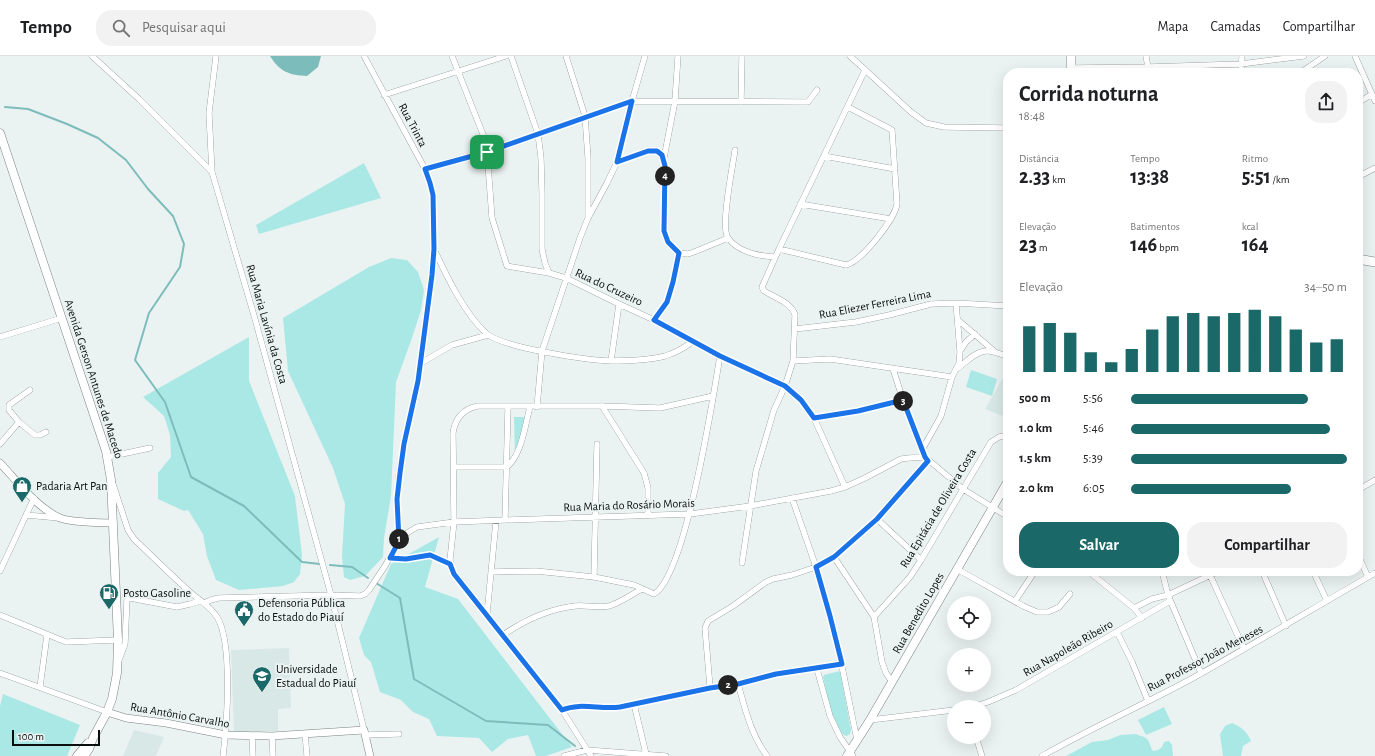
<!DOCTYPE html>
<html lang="pt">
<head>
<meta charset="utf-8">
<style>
	body { margin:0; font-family:"Alegreya Sans",sans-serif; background:#f2f2f2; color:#202124; height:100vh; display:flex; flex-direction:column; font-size:15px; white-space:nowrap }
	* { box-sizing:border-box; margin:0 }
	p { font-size:13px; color:#757577 }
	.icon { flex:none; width:22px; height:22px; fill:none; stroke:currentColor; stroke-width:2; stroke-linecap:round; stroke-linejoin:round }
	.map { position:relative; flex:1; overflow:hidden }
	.panel { position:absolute; left:1003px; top:12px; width:360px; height:508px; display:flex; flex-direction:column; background:#fff; border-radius:16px; box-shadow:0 4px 16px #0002 }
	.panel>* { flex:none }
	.buttons { position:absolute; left:947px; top:540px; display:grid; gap:8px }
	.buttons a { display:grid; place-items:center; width:44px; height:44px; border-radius:50%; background:#fff; box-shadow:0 4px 16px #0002; font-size:20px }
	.scale { position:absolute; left:12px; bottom:10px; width:88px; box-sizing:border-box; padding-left:4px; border:2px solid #0b0e0e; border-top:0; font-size:11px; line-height:14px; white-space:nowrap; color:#0b0e0e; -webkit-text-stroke:3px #ebf2f2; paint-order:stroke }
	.pin { position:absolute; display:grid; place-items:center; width:34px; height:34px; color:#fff; margin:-17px; border-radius:8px; box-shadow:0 2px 6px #0006 }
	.km { position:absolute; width:20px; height:20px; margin:-10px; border-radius:50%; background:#222; color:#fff; font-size:11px; line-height:20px; text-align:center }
	.round { display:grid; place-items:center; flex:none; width:42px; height:42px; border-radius:16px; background:#f2f2f2 }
	.overview { display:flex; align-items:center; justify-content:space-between; height:68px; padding:0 16px }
	h1 { font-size:22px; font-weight:600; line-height:30px }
	.stats { display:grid; grid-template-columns:repeat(3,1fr); gap:6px; height:68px; padding:4px 16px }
	.stats div { display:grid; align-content:center }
	.stats b { font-size:20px; font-weight:600 }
	.stats small { font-size:11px; font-weight:400 }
	.stats p { font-size:11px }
	.chart { height:112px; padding:8px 16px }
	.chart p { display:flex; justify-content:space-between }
	.chart svg { width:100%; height:72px; margin-top:4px; stroke:#1a6867; stroke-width:6 }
	.action { display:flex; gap:8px; margin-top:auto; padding:8px 16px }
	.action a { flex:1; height:46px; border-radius:16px; background:#1a6867; color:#fff; font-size:16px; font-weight:600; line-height:46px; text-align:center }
	.action a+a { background:#f2f2f2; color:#202124 }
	ul { padding:0 16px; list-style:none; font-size:13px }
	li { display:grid; grid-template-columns:64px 48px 1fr; align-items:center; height:30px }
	li i { height:10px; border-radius:5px; background:#1a6867 }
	header { display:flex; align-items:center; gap:24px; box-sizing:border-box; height:56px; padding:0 20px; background:#fff; border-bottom:1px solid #e0e0e0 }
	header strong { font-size:19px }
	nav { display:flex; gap:22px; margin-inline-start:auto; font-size:14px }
	.search { width:280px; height:36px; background:#f2f2f2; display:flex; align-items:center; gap:10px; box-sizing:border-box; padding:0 14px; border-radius:16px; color:#757577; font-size:15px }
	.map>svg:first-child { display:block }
</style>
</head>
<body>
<header>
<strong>Tempo</strong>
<div class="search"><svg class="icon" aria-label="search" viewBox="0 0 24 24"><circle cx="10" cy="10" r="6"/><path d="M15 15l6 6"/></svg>Pesquisar aqui</div>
<nav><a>Mapa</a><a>Camadas</a><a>Compartilhar</a></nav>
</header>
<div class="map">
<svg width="1375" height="700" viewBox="0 0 1375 700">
	<rect width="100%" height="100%" fill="#ebf2f2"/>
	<path fill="#d7e8e7" d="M1003 322 1008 324V362L985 353Z
		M289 592 291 652 278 653V675L234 676 231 594Z
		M134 674 164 681 156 700H123Z"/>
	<path fill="#aae8e6" d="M364 107 381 142 259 178 256 169Z
		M391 202 407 204 418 216 424 234 421 254 412 282 396 326 391 440 384 482 383 501 365 520 350 524 344 521 342 500 345 448 333 412 288 315 283 262 369 211Z
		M249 281V325L295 440 302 499 300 518 294 526 283 530 239 534 216 524 207 500 203 478 188 454 184 455 158 443V417L171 401 170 379 164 360 143 341Z
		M971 314 997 323 992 340 966 331Z
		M514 361H526L515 403Z
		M439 481 425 531 458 543 572 691 546 700H536L528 679 508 683 492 696 479 682 437 680 429 663 413 656 401 644 380 636 371 606 364 599 359 582 391 508Z
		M840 615 851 674 850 678 847 680C833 678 826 633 823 621L824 619Z
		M3 638 80 669 67 700H0V650Z
		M1164 651 1172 668 1146 679 1138 664Z
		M1232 667C1241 671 1247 675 1251 685L1243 690 1241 700H1223L1220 678 1225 670Z
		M1136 678C1139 680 1143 680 1146 682 1149 683 1150 691 1153 695L1158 694 1162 691 1164 686 1169 685 1172 689 1173 700H1066L1092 686 1108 684 1120 679Z"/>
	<path fill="#7cbdbc" d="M270 0H321L318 11 307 20C289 19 280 16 270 0Z"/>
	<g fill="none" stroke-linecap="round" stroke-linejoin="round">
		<path stroke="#7cbdbc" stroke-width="2" d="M5 51 28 53 67 68 98 82 126 104 148 133 173 160 184 188 180 211 149 257 135 304 165 346 191 421 244 450 302 506 320 508
			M330 509 352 511 368 522
			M376 527 400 542 414 623 486 665 548 669 575 690"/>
		<g stroke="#7a8181" stroke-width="6">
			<path id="minor" d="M92 0 139 43 212 116
				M216 0 209 57 212 116 255 263 331 539 364 674
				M364 0 425 113 430 127 433 139 434 193 427 259 418 325 404 388 399 417 397 443 399 485
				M452 0 484 81 487 95 492 162 507 210 549 217 566 222 619 248 654 264 720 300 785 330 801 344 814 362 845 431
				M511 0 538 78 541 102 542 137V193L545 207 549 217
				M566 0 585 60 588 102V161
				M850 0 911 56 926 67 944 71 1008 72
				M1146 0 1149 17
				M1355 0 1375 45
				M1071 12 1148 11 1241 8 1304 0
				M1241 17 1242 0
				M1300 17 1325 0
				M384 39 506 0
				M741 46 742 0
				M1358 47 1372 38
				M848 51 892 74 897 148C895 163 861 206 846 209L779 193 865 14
				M735 94C733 109 720 171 728 182 738 196 759 200 775 201
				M824 100 895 113
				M664 102 675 45 678 0
				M617 106 647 95H657L662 99 665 110 664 175 668 186 679 197 688 198 694 196 728 182
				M425 113 487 95 632 45 645 0
				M1358 121 1375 112
				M800 148 891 163
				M434 193C446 219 465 259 487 278 505 292 586 304 611 305 628 305 649 304 665 300 675 297 684 292 692 286
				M654 264 667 246 673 226 679 197
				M958 264 994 295
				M795 273 856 266 889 259 931 248 956 247 1008 250
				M0 281 62 262
				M960 295 966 286 975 278
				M611 305 619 248
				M793 305 830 303 952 321
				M421 307 452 289 488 279
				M893 313 903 344 925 401 963 433 1008 461
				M957 313C978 296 981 289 1008 301
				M602 350 644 417 648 432V459
				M537 351 542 295 580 182 588 162 607 127 617 106 632 45 808 46 817 34
				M814 362 858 355 903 344
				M19 366 35 379H40L46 376
				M0 388 19 366 9 354V349L30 334
				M922 394 941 360 952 321 959 307 960 296 956 247
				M108 401 150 392
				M454 411H507C522 398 525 369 530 351
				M113 428 128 474 134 483C153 501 171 519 190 536 199 544 210 550 217 561 233 586 227 669 223 700
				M1358 434 1375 424
				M792 442 816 511 836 581 857 684
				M26 459 59 462
				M877 463 921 504
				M505 464 508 351
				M1358 499 1368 521
				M834 501 874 561 882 606 886 617 892 626
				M390 502 406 503 430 499 450 508
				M742 507 756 415 774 354 785 330 793 305 795 259C792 247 774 241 764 235L762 231 779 193
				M957 513 1023 550 1037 556H1048L1055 553 1059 551 1070 538
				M0 515 34 442
				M1088 515 1134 552 1142 562
				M1162 515 1168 539 1201 617
				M1262 515 1286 570
				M1313 515 1327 545
				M491 516 536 515 594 521 634 529 654 538C686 519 713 342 720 300
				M1210 519 1244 593
				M594 521 597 388
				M1015 545 1035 515
				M204 547 211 544 218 542 331 539 360 540 365 538 369 534 385 510 399 485 407 477 417 471 454 466 505 464 690 458 750 450 831 435 845 431 865 422 901 403 909 402 925 401
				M1134 552 1152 543 1168 539 1219 515
				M487 558 496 465
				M0 559 66 586 118 584
				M874 561 910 521 921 504 991 386 999 381 1008 379
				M1117 576 1132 606 1148 645
				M503 579C525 564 548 553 575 550 586 549 598 552 609 550 620 547 632 538 642 533
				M119 604 125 588 127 542H130L177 551 190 548 200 545
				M817 613 830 660 840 681 853 700
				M0 617 107 656
				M738 628C745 652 751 679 767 700
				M40 631 47 579
				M710 631 705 572 708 565 733 550 766 526 773 523 792 519 816 511 834 501 877 463 928 405
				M634 648 646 698
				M973 651 988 646 1016 634 1170 545
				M562 654C581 646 601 654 621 651L710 631 738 628 776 618 842 608
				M870 664 954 654
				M305 678 307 700
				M365 679 399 678
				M252 680 253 700
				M272 680 273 700
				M976 681 982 700
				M564 700 587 694 666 700
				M591 700 562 654 452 514 450 504 454 466 453 377C455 363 463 353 478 350H602L660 352 713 340
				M1042 700C1091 672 1143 649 1193 622 1254 588 1314 552 1375 517"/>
		</g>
		<g stroke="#7a8181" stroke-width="8">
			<path id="tertiary" d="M0 407C18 426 36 451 60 462 70 466 101 467 113 467
				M107 656 126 662 166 667 226 679 272 680 364 674 370 700"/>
		</g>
		<g stroke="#7a8181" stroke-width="9">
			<path id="secondary" d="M0 77 106 395 111 424 118 584 117 617 112 643 107 656 93 682 89 693 84 700
				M77 700 88 687
				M847 700 870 664 1008 425"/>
		</g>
		<g stroke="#7a8181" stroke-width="10">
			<path id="primary" d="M1071 0V17
				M1358 203 1375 206"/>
		</g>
		<use href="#minor" stroke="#fff" stroke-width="5.5"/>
		<use href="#tertiary" stroke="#fff" stroke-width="7"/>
		<use href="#secondary" stroke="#fff" stroke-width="8"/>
		<use href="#primary" stroke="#fff" stroke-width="9"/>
	</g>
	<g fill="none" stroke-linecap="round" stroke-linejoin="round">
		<g stroke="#fff" stroke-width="8">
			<path id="route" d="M632 45 617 106 648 95H657L662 99 665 110 664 175 668 186 679 197 673 226 667 246 654 264 720 300 785 330 801 344 814 362 858 355 903 344 925 401 928 405 877 463 834 501 816 511 830 560 842 608 776 618 738 628 710 632 620 651C601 654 581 646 562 654L454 518 450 508 430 499 406 503 390 502 399 485 397 443 400 417 404 388 418 325 432 219 434 193 433 139 430 127 425 113 487 96Z"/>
		</g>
		<use href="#route" stroke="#1a73e8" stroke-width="5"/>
	</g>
	<defs>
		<g id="shop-pin" transform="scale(1)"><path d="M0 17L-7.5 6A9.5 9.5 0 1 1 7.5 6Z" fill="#1a6867" stroke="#ebf2f2"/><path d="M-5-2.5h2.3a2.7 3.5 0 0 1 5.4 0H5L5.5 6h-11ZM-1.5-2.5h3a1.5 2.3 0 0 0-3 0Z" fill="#fff"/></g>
		<g id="fuel-pin" transform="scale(1)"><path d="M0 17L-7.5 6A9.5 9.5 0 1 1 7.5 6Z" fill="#1a6867" stroke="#ebf2f2"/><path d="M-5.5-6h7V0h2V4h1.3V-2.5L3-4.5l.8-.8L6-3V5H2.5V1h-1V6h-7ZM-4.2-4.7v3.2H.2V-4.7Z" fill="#fff"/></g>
		<g id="civic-pin" transform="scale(1)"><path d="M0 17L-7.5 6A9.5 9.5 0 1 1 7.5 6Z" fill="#1a6867" stroke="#ebf2f2"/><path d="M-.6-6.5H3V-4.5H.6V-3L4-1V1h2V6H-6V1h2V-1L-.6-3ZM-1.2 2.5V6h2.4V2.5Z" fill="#fff"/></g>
		<g id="university-pin" transform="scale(1)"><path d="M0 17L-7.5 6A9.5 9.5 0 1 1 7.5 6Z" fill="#1a6867" stroke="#ebf2f2"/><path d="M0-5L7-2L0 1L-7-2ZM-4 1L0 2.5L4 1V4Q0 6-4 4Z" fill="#fff"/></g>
	</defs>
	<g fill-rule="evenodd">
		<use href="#shop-pin" x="22" y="430"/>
		<use href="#fuel-pin" x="109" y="537"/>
		<use href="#civic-pin" x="244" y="554"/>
		<use href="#university-pin" x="262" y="620"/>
	</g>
	<g text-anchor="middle" stroke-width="4" stroke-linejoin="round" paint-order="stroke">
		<g font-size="12" fill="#0b0e0e" stroke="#ebf2f2">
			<text transform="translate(413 69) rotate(62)" y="4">Rua Trinta</text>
			<text transform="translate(609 231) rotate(25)" y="4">Rua do Cruzeiro</text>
			<text transform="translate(875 248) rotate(-11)" y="4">Rua Eliezer Ferreira Lima</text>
			<text transform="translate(267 268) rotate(74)" y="4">Rua Maria Lavínia da Costa</text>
			<text transform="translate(94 323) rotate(72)" y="4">Avenida Gerson Antunes de Macedo</text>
			<text transform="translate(629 449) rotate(-2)" y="4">Rua Maria do Rosário Morais</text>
			<text transform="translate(938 452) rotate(-59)" y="4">Rua Epitácia de Oliveira Costa</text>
			<text transform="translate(918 557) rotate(-60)" y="4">Rua Benedito Lopes</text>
			<text transform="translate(1068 592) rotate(-30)" y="4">Rua Napoleão Ribeiro</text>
			<text transform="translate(1205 602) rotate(-28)" y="4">Rua Professor João Meneses</text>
			<text transform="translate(180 659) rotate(10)" y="4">Rua Antônio Carvalho</text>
		</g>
		<g font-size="12" fill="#0b0e0e" stroke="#ebf2f2" text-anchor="start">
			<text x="36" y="434">Padaria Art Pan</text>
			<text x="123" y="541">Posto Gasoline</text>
			<text x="258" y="551">Defensoria Pública<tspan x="258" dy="14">do Estado do Piauí</tspan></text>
			<text x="276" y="617">Universidade<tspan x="276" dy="14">Estadual do Piauí</tspan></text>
		</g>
	</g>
</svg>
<div class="buttons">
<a><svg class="icon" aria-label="locate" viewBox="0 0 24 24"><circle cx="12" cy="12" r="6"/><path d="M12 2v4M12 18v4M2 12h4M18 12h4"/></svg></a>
<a>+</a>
<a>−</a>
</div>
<div class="scale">100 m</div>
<div class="pin" style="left:487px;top:96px;background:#1e9e55"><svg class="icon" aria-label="arrive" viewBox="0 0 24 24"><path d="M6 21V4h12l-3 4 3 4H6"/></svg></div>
<b class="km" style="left:399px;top:483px">1</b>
<b class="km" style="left:728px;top:629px">2</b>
<b class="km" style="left:903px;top:345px">3</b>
<b class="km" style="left:665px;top:120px">4</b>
<section class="panel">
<div class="overview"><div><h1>Corrida noturna</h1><p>18:48</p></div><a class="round"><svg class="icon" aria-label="share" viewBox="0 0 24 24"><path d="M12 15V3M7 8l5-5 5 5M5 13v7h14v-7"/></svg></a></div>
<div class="stats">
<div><p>Distância</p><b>2.33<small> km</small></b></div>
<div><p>Tempo</p><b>13:38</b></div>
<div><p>Ritmo</p><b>5:51<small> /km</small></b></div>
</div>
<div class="stats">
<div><p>Elevação</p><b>23<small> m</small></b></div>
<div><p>Batimentos</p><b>146<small> bpm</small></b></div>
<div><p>kcal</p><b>164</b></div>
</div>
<div class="chart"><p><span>Elevação</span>34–50 m</p>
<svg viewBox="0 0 160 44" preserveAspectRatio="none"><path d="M5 44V16M15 44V14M25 44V20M35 44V32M45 44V38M55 44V30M65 44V18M75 44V10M85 44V8M95 44V10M105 44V8M115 44V6M125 44V10M135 44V18M145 44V26M155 44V24"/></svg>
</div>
<ul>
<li><b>500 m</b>5:56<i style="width:82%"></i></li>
<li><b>1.0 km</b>5:46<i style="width:92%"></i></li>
<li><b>1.5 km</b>5:39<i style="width:100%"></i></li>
<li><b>2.0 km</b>6:05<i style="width:74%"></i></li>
</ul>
<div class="action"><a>Salvar</a><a>Compartilhar</a></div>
</section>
</div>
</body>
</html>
